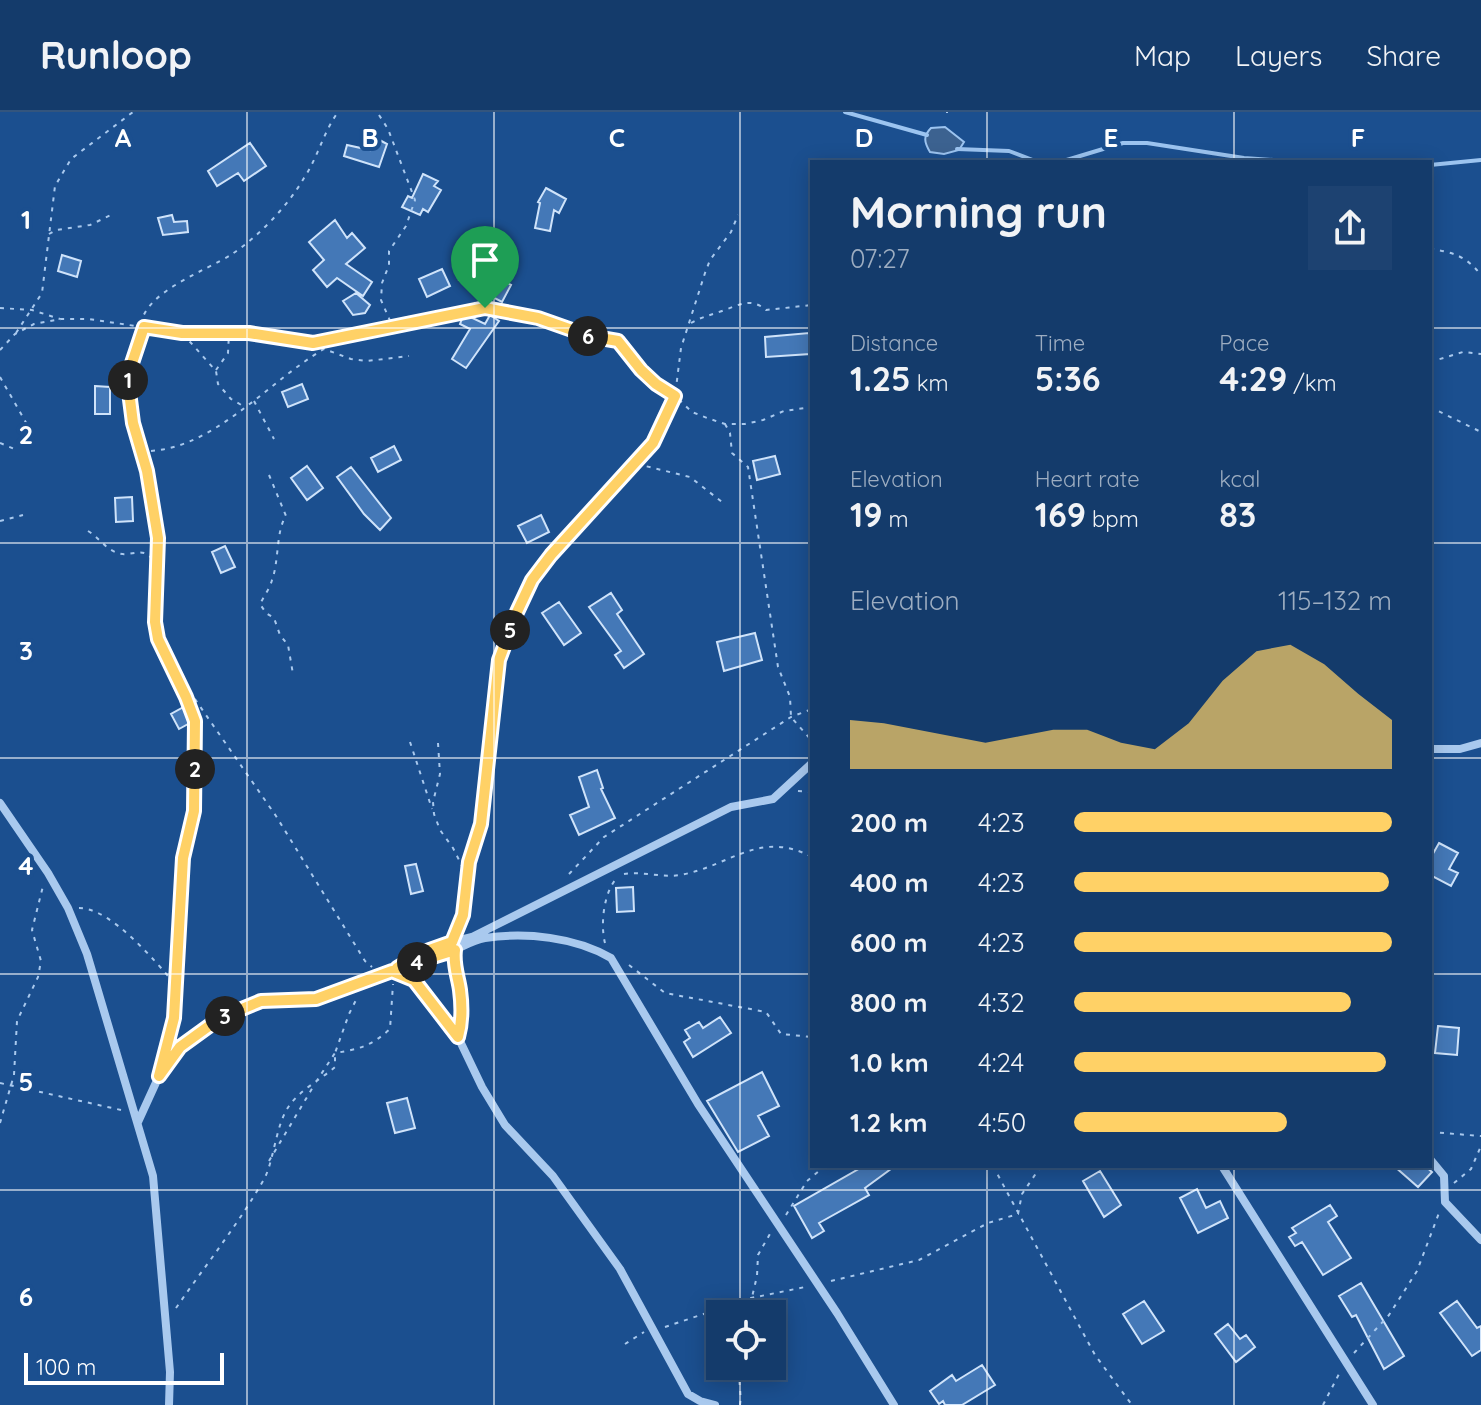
<!DOCTYPE html>
<html lang="en">
<head>
<meta charset="utf-8">
<style>
	body { margin:0; font-family:Quicksand,sans-serif; background:#1d4271; color:#f1f3f6; height:100vh; display:flex; flex-direction:column; font-size:30px; white-space:nowrap }
	* { box-sizing:border-box; margin:0 }
	p { font-size:26px; color:#9dadc1 }
	.icon { flex:none; width:44px; height:44px; fill:none; stroke:currentColor; stroke-width:2; stroke-linecap:round; stroke-linejoin:round }
	.map { position:relative; flex:1; overflow:hidden }
	.drawer { position:absolute; left:810px; top:48px; width:622px; height:1008px; display:flex; flex-direction:column; background:#143b6b; border-radius:0px; box-shadow:0 4px 20px #0003,0 0 0 2px #33557e }
	.drawer>* { flex:none }
	.tools { position:absolute; left:706px; top:1188px; display:grid; gap:16px }
	.tools a { display:grid; place-items:center; width:80px; height:80px; border-radius:0px; background:#143b6b; box-shadow:0 4px 20px #0003,0 0 0 2px #33557e; font-size:40px }
	.scale { position:absolute; left:24px; bottom:20px; width:200px; box-sizing:border-box; padding-left:8px; border:4px solid #fff; border-top:0; font-size:22px; line-height:28px; white-space:nowrap; color:#fff; -webkit-text-stroke:6px #1b4f8f; paint-order:stroke }
	.pin { position:absolute; display:grid; place-items:center; width:68px; height:68px; color:#fff; margin:-82px -34px; border-radius:50% 50% 50% 0; rotate:-45deg; box-shadow:0 0 8px #0007 }
	.pin .icon { rotate:45deg }
	.km { position:absolute; width:40px; height:40px; margin:-20px; border-radius:50%; background:#222; color:#fff; font-size:22px; line-height:40px; text-align:center }
	.round { display:grid; place-items:center; flex:none; width:84px; height:84px; border-radius:0px; background:#1d4271 }
	.headline { display:flex; align-items:center; justify-content:space-between; height:136px; padding:0 40px }
	h1 { font-size:44px; font-weight:700; line-height:60px }
	.stats { display:grid; grid-template-columns:repeat(3,1fr); gap:12px; height:136px; padding:8px 40px }
	.stats div { display:grid; align-content:center }
	.stats b { font-size:34px; font-weight:700 }
	.stats small { font-size:22px; font-weight:400 }
	.stats p { font-size:22px }
	.chart { height:224px; padding:16px 40px }
	.chart p { display:flex; justify-content:space-between }
	.chart svg { width:100%; height:144px; margin-top:8px; fill:#ffd166; opacity:.7 }
	ul { padding:0 40px; list-style:none; font-size:26px }
	li { display:grid; grid-template-columns:128px 96px 1fr; align-items:center; height:60px }
	li i { height:20px; border-radius:10px; background:#ffd166 }
	header { display:flex; align-items:center; gap:48px; box-sizing:border-box; height:112px; padding:0 40px; background:#143b6b; border-bottom:2px solid #33557e }
	header strong { font-size:38px }
	nav { display:flex; gap:44px; margin-inline-start:auto; font-size:28px }
	.map>svg:first-child { display:block }
</style>
</head>
<body>
<header>
<strong>Runloop</strong>
<nav><a>Map</a><a>Layers</a><a>Share</a></nav>
</header>
<div class="map">
<svg width="1481" height="1293" viewBox="0 0 1481 1293">
	<rect width="100%" height="100%" fill="#1b4f8f"/>
	<path fill="#3c6290" stroke="#9cc4f0" stroke-width="2" d="M945 15 964 30 959 38 944 42 930 40C924 30 923 24 931 16Z"/>
	<g fill="none" stroke-linecap="round" stroke-linejoin="round">
		<path stroke="#9cc4f0" stroke-width="4" d="M845 0 927 23
			M957 37 1009 39 1038 50
			M1060 50 1123 31H1147L1244 46 1302 50
			M1354 50H1397
			M1430 53 1481 48"/>
	</g>
	<path fill="#4478b7" stroke="#cfe3fa" stroke-width="2" d="M376 26 387 32 379 55 344 44 347 33 370 38Z
		M250 31 266 54 244 69 238 61 217 74 208 59Z
		M423 62 438 69 434 74 441 78 428 100 423 97 420 103 402 95 408 84 412 86Z
		M546 76 566 87 559 101 554 98 550 119 535 116 540 91 538 90Z
		M172 103 174 110 187 109 188 120 163 123 158 106Z
		M335 108 347 126 352 121 365 136 346 152 372 170 363 184 337 166 327 175 313 158 324 148 309 130Z
		M62 143 81 149 77 165 58 159Z
		M442 157 450 174 427 185 419 167Z
		M463 157 492 169 494 164 511 173 502 190 485 181 486 179 459 168Z
		M356 181 370 193 365 201 353 203 343 189Z
		M464 202 485 212 490 203 499 209 466 256 452 247 470 217 460 212Z
		M809 221 810 242 766 245 765 225Z
		M302 272 308 287 288 295 282 280Z
		M95 274 110 275V302H95Z
		M394 334 401 348 378 360 371 346Z
		M775 344 780 362 757 368 753 349Z
		M307 354 323 376 307 388 291 366Z
		M351 355 391 406 380 418 364 402 337 365Z
		M132 385 133 409 116 410 115 386Z
		M541 403 549 420 527 431 518 414Z
		M225 434 235 455 221 461 212 440Z
		M611 481 622 498 617 502 644 542 624 556 615 543 621 539 589 495Z
		M559 490 581 521 564 533 542 501Z
		M755 521 762 548 724 559 717 530Z
		M189 592 197 607 179 617 171 602Z
		M597 658 603 676 601 677 615 706 579 723 570 703 589 695 579 665Z
		M1439 731 1458 741 1449 757 1458 761 1451 774 1430 763V747Z
		M416 752 423 779 411 782 405 754Z
		M633 775 634 799 617 800 616 776Z
		M720 905 731 921 693 945 684 930 690 926 685 918 699 910 703 916Z
		M1438 914 1459 916 1457 943 1435 941Z
		M762 960 779 994 758 1004 769 1024 738 1040 707 989Z
		M407 986 415 1016 395 1021 387 991Z
		M864 1054H895L865 1076 869 1083 819 1111 824 1119 812 1126 794 1094Z
		M1394 1054H1425L1432 1060 1418 1075Z
		M1100 1059 1121 1093 1104 1105 1083 1069Z
		M1197 1077 1206 1096 1220 1089 1228 1106 1198 1121 1180 1086Z
		M1330 1093 1337 1104 1328 1110 1351 1146 1323 1163 1302 1130 1295 1134 1289 1125 1296 1121 1292 1116Z
		M1361 1171 1404 1244 1384 1257 1356 1203 1352 1205 1339 1184Z
		M1144 1189 1164 1219 1142 1232 1123 1202Z
		M1457 1189 1477 1216 1481 1214V1238L1472 1244 1440 1201Z
		M1228 1212 1240 1227 1246 1223 1255 1235 1236 1250 1215 1222Z
		M982 1253 995 1273 962 1293H945L943 1289 939 1292 930 1279 952 1263 956 1269Z"/>
	<g fill="none" stroke-linecap="round" stroke-linejoin="round">
		<path stroke="#a9c9ee" stroke-width="2" stroke-dasharray="4 6" stroke-linecap="butt" d="M947 1V0
			M379 3 388 17 415 88 406 114 389 139V153L382 171 381 188 391 211
			M49 122 56 118 90 113 113 102
			M1430 137C1453 140 1466 144 1481 163
			M0 196 32 198 60 207
			M468 199C521 188 567 226 618 229L641 258 656 272 671 280 692 300 707 306 725 312H745L763 308 784 299 812 295
			M691 211C701 205 711 203 722 199 739 193 751 185 766 198L812 193
			M141 212C146 179 206 159 232 142 259 124 287 95 304 66 318 45 323 21 338 0
			M144 215 129 260 128 272 133 311 147 359 158 426 155 510 158 527 186 585 195 609 194 699 183 746 174 906 167 932
			M16 221 42 181 55 74 71 47 133 0
			M183 222 216 259 218 272 231 287 243 294
			M0 238 15 222 34 212 61 207H89L182 221H249L313 231 348 224 413 209 467 199 478 188 486 162 488 138
			M1430 250 1463 240 1481 242
			M216 258 228 241 229 221
			M0 265 32 321
			M254 289 274 327
			M1430 295 1481 320
			M725 312 730 321 732 341 748 355 778 555 790 585 791 605 812 629
			M0 331 17 338
			M141 339C210 342 267 270 324 237L351 247 367 249 409 244
			M637 352 690 365 722 390
			M269 363 286 404C276 418 279 450 272 468 270 476 264 484 260 492L266 501 274 506 280 523 288 533 293 562
			M0 409 23 403
			M88 419C98 425 104 435 115 440 130 448 147 429 155 454
			M172 554 276 704 365 849 372 855
			M410 630 432 697
			M438 631 440 662 433 690 434 702 440 718 453 736 462 754 465 778
			M798 679 812 680
			M569 762 604 725 791 605 812 597
			M624 762C642 759 662 766 680 763 731 754 759 717 812 745
			M79 796C111 796 155 849 175 872
			M457 818 463 803 469 750 481 712 499 548 517 500 532 468 551 443 641 346 657 324 675 284 681 236 705 161 710 148 731 120 738 103
			M605 831C600 812 604 778 618 765
			M454 852 461 880 462 913
			M629 853 665 881 766 900 781 922 812 925
			M316 970 335 941C360 937 371 934 390 917L393 872
			M0 971 121 998
			M0 1011 14 963 17 909 38 865 41 849 32 818 43 774
			M1430 1020 1481 1024
			M269 1049 313 975
			M993 1054 1095 1243 1132 1293
			M1454 1071 1471 1057 1481 1034
			M786 1103 807 1069 825 1054
			M831 1169 919 1148 988 1111 1018 1102 1022 1082 1041 1054
			M176 1196C205 1154 237 1114 263 1069 274 1051 275 1014 289 994 300 978 320 968 335 955V941L349 902 357 886
			M748 1202 757 1164 758 1143 771 1120
			M665 1215 751 1186 805 1175
			M625 1232 644 1220
			M1354 1241 1389 1203 1417 1159 1439 1101
			M740 1293C742 1279 737 1268 741 1254
			M1323 1293 1339 1262"/>
		<path stroke="#a9c9ee" stroke-width="8" d="M1430 637H1460L1481 631
			M0 691 48 761 68 796 87 842 153 1064 170 1260 169 1293
			M409 852C421 849 433 847 445 842 458 838 471 828 485 826 526 820 575 825 611 846L698 992 837 1201 894 1293
			M392 859 414 868 458 925 482 975 505 1013 553 1064 620 1157 688 1282 700 1289 715 1293
			M138 1010 159 964 180 935 220 906 261 889 316 887 388 862 421 841 448 831 472 825 731 695 773 687 812 651
			M1430 1047 1444 1064 1445 1090 1481 1128
			M1222 1054 1373 1293"/>
	</g>
	<g fill="none" stroke-linecap="round" stroke-linejoin="round">
		<g stroke="#fff" stroke-width="16">
			<path id="route" d="M485 196 538 206 589 224 618 229 641 258 656 272 675 284 653 331 551 443 532 468 517 500 499 548 481 712 469 750 463 803 452 830 421 841 397 856 455 838C453 853 458 864 460 878 462 893 462 911 458 925L414 868 392 859 316 887 261 889 220 906 180 935 159 964 174 906 183 746 194 699 195 609 186 585 158 527 155 510 158 426 147 359 133 311 128 272 129 260 144 215 182 221H249L313 231Z"/>
		</g>
		<use href="#route" stroke="#ffd166" stroke-width="10"/>
	</g>
	<path fill="none" stroke="#fff" stroke-width="2" stroke-opacity="0.55" d="M247 0V1293M494 0V1293M740 0V1202M987 0V50M1234 0V50M0 216H812M1430 216H1481M0 431H812M1430 431H1481M0 646H812M1430 646H1481M0 862H812M1430 862H1481M987 1054V1293M1234 1054V1293M0 1078H1481M740 1254V1293"/>
	<g font-size="26" text-anchor="middle" font-weight="bold" fill="#fff" stroke="#1b4f8f" stroke-width="8" stroke-linejoin="round" paint-order="stroke">
		<text x="123" y="35">A</text>
		<text x="370" y="35">B</text>
		<text x="617" y="35">C</text>
		<text x="864" y="35">D</text>
		<text x="1111" y="35">E</text>
		<text x="1358" y="35">F</text>
		<text x="26" y="117">1</text>
		<text x="26" y="332">2</text>
		<text x="26" y="548">3</text>
		<text x="26" y="763">4</text>
		<text x="26" y="979">5</text>
		<text x="26" y="1194">6</text>
	</g>
</svg>
<div class="tools">
<a><svg class="icon" aria-label="locate" viewBox="0 0 24 24"><circle cx="12" cy="12" r="6"/><path d="M12 2v4M12 18v4M2 12h4M18 12h4"/></svg></a>
</div>
<div class="scale">100 m</div>
<div class="pin" style="left:485px;top:196px;background:#1e9e55"><svg class="icon" aria-label="arrive" viewBox="0 0 24 24"><path d="M6 21V4h12l-3 4 3 4H6"/></svg></div>
<b class="km" style="left:128px;top:268px">1</b>
<b class="km" style="left:195px;top:657px">2</b>
<b class="km" style="left:225px;top:904px">3</b>
<b class="km" style="left:417px;top:850px">4</b>
<b class="km" style="left:510px;top:518px">5</b>
<b class="km" style="left:588px;top:224px">6</b>
<section class="drawer">
<div class="headline"><div><h1>Morning run</h1><p>07:27</p></div><a class="round"><svg class="icon" aria-label="share" viewBox="0 0 24 24"><path d="M12 15V3M7 8l5-5 5 5M5 13v7h14v-7"/></svg></a></div>
<div class="stats">
<div><p>Distance</p><b>1.25<small> km</small></b></div>
<div><p>Time</p><b>5:36</b></div>
<div><p>Pace</p><b>4:29<small> /km</small></b></div>
</div>
<div class="stats">
<div><p>Elevation</p><b>19<small> m</small></b></div>
<div><p>Heart rate</p><b>169<small> bpm</small></b></div>
<div><p>kcal</p><b>83</b></div>
</div>
<div class="chart"><p><span>Elevation</span>115–132 m</p>
<svg viewBox="0 0 160 44" preserveAspectRatio="none"><path d="M0 44V29L10 30L20 32L30 34L40 36L50 34L60 32L70 32L80 36L90 38L100 30L110 17L120 8L130 6L140 12L150 21L160 29V44z"/></svg>
</div>
<ul>
<li><b>200 m</b>4:23<i style="width:100%"></i></li>
<li><b>400 m</b>4:23<i style="width:99%"></i></li>
<li><b>600 m</b>4:23<i style="width:100%"></i></li>
<li><b>800 m</b>4:32<i style="width:87%"></i></li>
<li><b>1.0 km</b>4:24<i style="width:98%"></i></li>
<li><b>1.2 km</b>4:50<i style="width:67%"></i></li>
</ul>
</section>
</div>
</body>
</html>
